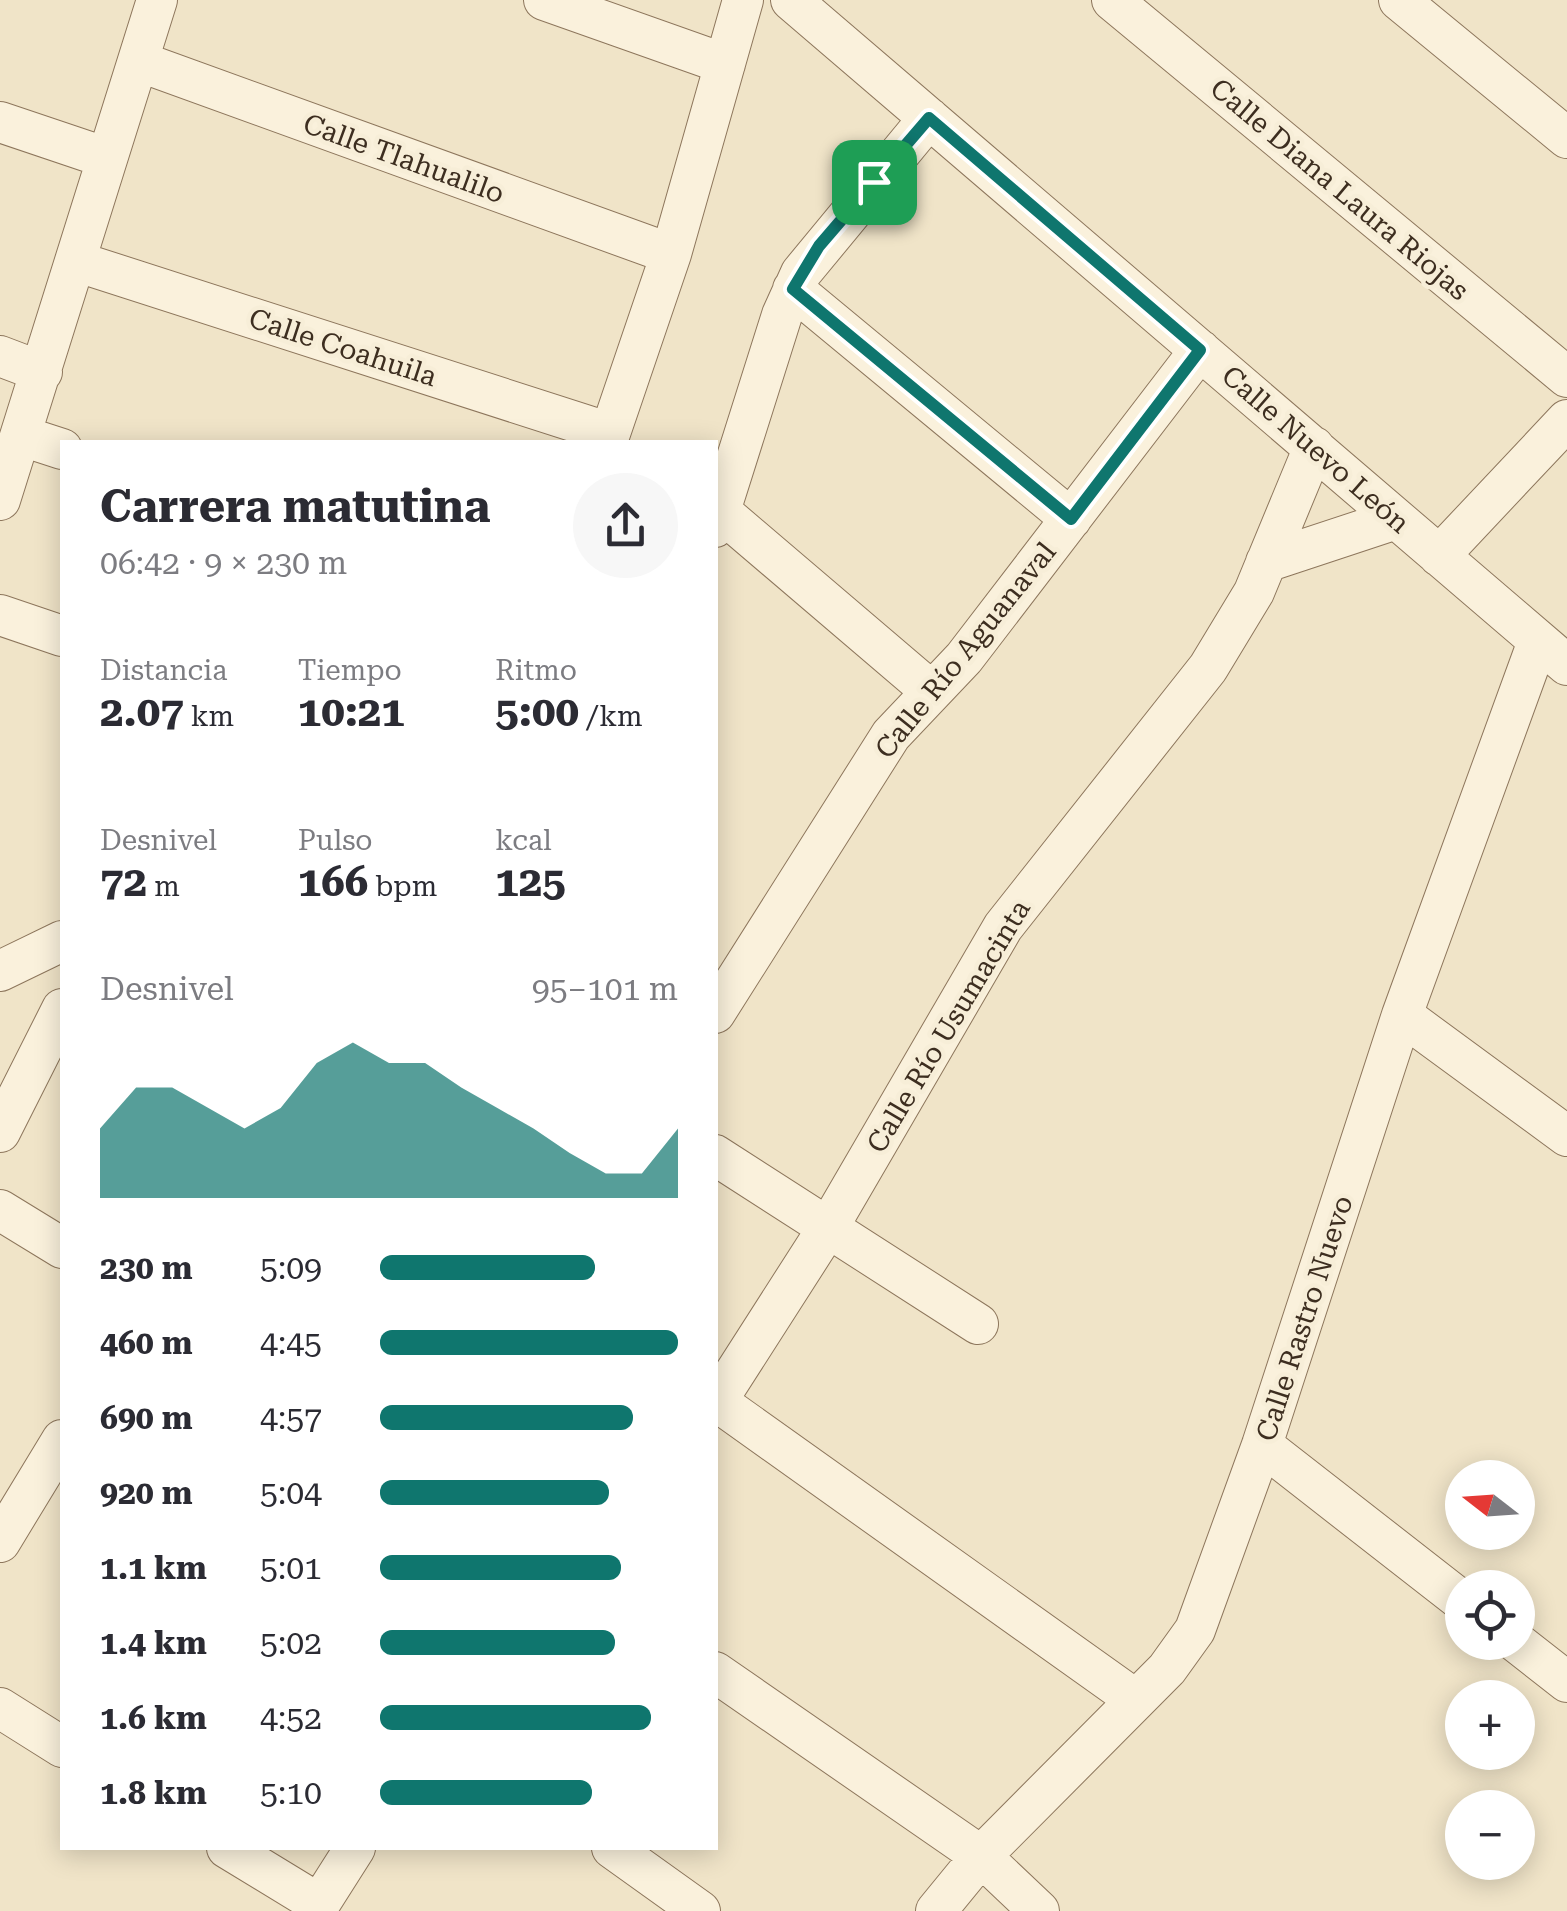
<!DOCTYPE html>
<html lang="es">
<head>
<meta charset="utf-8">
<style>
	body { margin:0; font-family:"Roboto Serif",serif; background:#f7f7f7; color:#2b2b33; height:100vh; display:flex; flex-direction:column; font-size:38px; white-space:nowrap }
	* { box-sizing:border-box; margin:0 }
	p { font-size:32px; color:#7c7c81 }
	.icon { flex:none; width:55px; height:55px; fill:none; stroke:currentColor; stroke-width:2; stroke-linecap:round; stroke-linejoin:round }
	.map { position:relative; flex:1; overflow:hidden }
	.panel { position:absolute; left:60px; top:440px; width:658px; height:1410px; display:flex; flex-direction:column; background:#fff; border-radius:0px; box-shadow:0 5px 25px #0003 }
	.panel>* { flex:none }
	.needle { width:65px; rotate:287deg }
	.fabs { position:absolute; left:1445px; top:1460px; display:grid; gap:20px }
	.fabs a { display:grid; place-items:center; width:90px; height:90px; border-radius:50%; background:#fff; box-shadow:0 5px 25px #0003; font-size:50px }
	.pin { position:absolute; display:grid; place-items:center; width:85px; height:85px; color:#fff; margin:-42px; border-radius:20px; box-shadow:0 5px 15px #0006 }
	.round { display:grid; place-items:center; flex:none; width:105px; height:105px; border-radius:52px; background:#f7f7f7 }
	.head { display:flex; align-items:center; justify-content:space-between; height:170px; padding:0 40px }
	h1 { font-size:45px; font-weight:700; line-height:75px }
	.figures { display:grid; grid-template-columns:repeat(3,1fr); gap:15px; height:170px; padding:10px 40px }
	.figures div { display:grid; align-content:center }
	.figures b { font-size:42px; font-weight:700 }
	.figures small { font-size:28px; font-weight:400 }
	.figures p { font-size:28px }
	.chart { height:280px; padding:20px 40px }
	.chart p { display:flex; justify-content:space-between }
	.chart svg { width:100%; height:180px; margin-top:10px; fill:#0f766e; opacity:.7 }
	ul { padding:0 40px; list-style:none; font-size:32px }
	li { display:grid; grid-template-columns:160px 120px 1fr; align-items:center; height:75px }
	li i { height:25px; border-radius:12px; background:#0f766e }
	.map>svg:first-child { display:block }
</style>
</head>
<body>
<div class="map">
<svg width="1567" height="1911" viewBox="0 0 1567 1911">
	<rect width="100%" height="100%" fill="#f0e4c8"/>
	<g fill="none" stroke-linecap="round" stroke-linejoin="round">
		<g stroke="#8d765c" stroke-width="42">
			<path id="minor" d="M544 0 725 64
				M791 0 1567 665
				M1112 0 1567 377
				M1399 0 1567 138
				M138 61 671 254
				M0 122 107 158
				M75 261 610 433
				M793 289 1071 519
				M0 356 42 372
				M22 436 62 449
				M607 442 671 254 743 0
				M0 500 157 0
				M720 511 931 691
				M715 527 782 315 801 273 929 118
				M1439 556 1567 420
				M1266 562 1396 519
				M0 615 62 636
				M0 971 62 941
				M715 1013 891 735 964 658 1200 350
				M1402 1015 1567 1136
				M0 1132 62 1009
				M715 1155 978 1324
				M0 1210 62 1248
				M715 1400 1136 1700
				M715 1404 829 1226 1003 927 1208 668 1254 592 1314 447
				M1262 1445 1462 1601
				M0 1542 62 1440
				M1516 1642 1567 1682
				M715 1672 981 1856 1039 1911
				M0 1708 62 1747
				M227 1848 319 1904
				M612 1848 700 1911
				M315 1911 355 1848
				M936 1911 981 1856 1167 1669 1195 1630 1262 1445 1402 1015 1537 644"/>
		</g>
		<use href="#minor" stroke="#faf1dc" stroke-width="40"/>
	</g>
	<g fill="none" stroke-linecap="round" stroke-linejoin="round">
		<g stroke="#fff" stroke-width="20">
			<path id="route" d="M929 118 1200 350 1071 519 793 289 819 246Z"/>
		</g>
		<use href="#route" stroke="#0f766e" stroke-width="12"/>
	</g>
	<g text-anchor="middle" stroke-width="9" stroke-linejoin="round" paint-order="stroke">
		<g font-size="28" fill="#3d2e20" stroke="#f7eed8">
			<text transform="translate(404 158) rotate(20)" y="10">Calle Tlahualilo</text>
			<text transform="translate(1340 189) rotate(40)" y="10">Calle Diana Laura Riojas</text>
			<text transform="translate(343 347) rotate(18)" y="10">Calle Coahuila</text>
			<text transform="translate(1316 449) rotate(41)" y="10">Calle Nuevo León</text>
			<text transform="translate(965 650) rotate(-51)" y="10">Calle Río Aguanaval</text>
			<text transform="translate(948 1026) rotate(-59)" y="10">Calle Río Usumacinta</text>
			<text transform="translate(1304 1318) rotate(-72)" y="10">Calle Rastro Nuevo</text>
		</g>
	</g>
</svg>
<div class="fabs">
<a><svg class="needle" viewBox="-14 -14 28 28"><path d="M0-13l5 13h-10z" fill="#e53935"/><path d="M0 13l5-13h-10z" fill="#7c7c81"/></svg></a>
<a><svg class="icon" aria-label="locate" viewBox="0 0 24 24"><circle cx="12" cy="12" r="6"/><path d="M12 2v4M12 18v4M2 12h4M18 12h4"/></svg></a>
<a>+</a>
<a>−</a>
</div>
<div class="pin" style="left:874px;top:182px;background:#1e9e55"><svg class="icon" aria-label="arrive" viewBox="0 0 24 24"><path d="M6 21V4h12l-3 4 3 4H6"/></svg></div>
<section class="panel">
<div class="head"><div><h1>Carrera matutina</h1><p>06:42 · 9 × 230 m</p></div><a class="round"><svg class="icon" aria-label="share" viewBox="0 0 24 24"><path d="M12 15V3M7 8l5-5 5 5M5 13v7h14v-7"/></svg></a></div>
<div class="figures">
<div><p>Distancia</p><b>2.07<small> km</small></b></div>
<div><p>Tiempo</p><b>10:21</b></div>
<div><p>Ritmo</p><b>5:00<small> /km</small></b></div>
</div>
<div class="figures">
<div><p>Desnivel</p><b>72<small> m</small></b></div>
<div><p>Pulso</p><b>166<small> bpm</small></b></div>
<div><p>kcal</p><b>125</b></div>
</div>
<div class="chart"><p><span>Desnivel</span>95–101 m</p>
<svg viewBox="0 0 160 44" preserveAspectRatio="none"><path d="M0 44V27L10 17L20 17L30 22L40 27L50 22L60 11L70 6L80 11L90 11L100 17L110 22L120 27L130 33L140 38L150 38L160 27V44z"/></svg>
</div>
<ul>
<li><b>230 m</b>5:09<i style="width:72%"></i></li>
<li><b>460 m</b>4:45<i style="width:100%"></i></li>
<li><b>690 m</b>4:57<i style="width:85%"></i></li>
<li><b>920 m</b>5:04<i style="width:77%"></i></li>
<li><b>1.1 km</b>5:01<i style="width:81%"></i></li>
<li><b>1.4 km</b>5:02<i style="width:79%"></i></li>
<li><b>1.6 km</b>4:52<i style="width:91%"></i></li>
<li><b>1.8 km</b>5:10<i style="width:71%"></i></li>
</ul>
</section>
</div>
</body>
</html>
